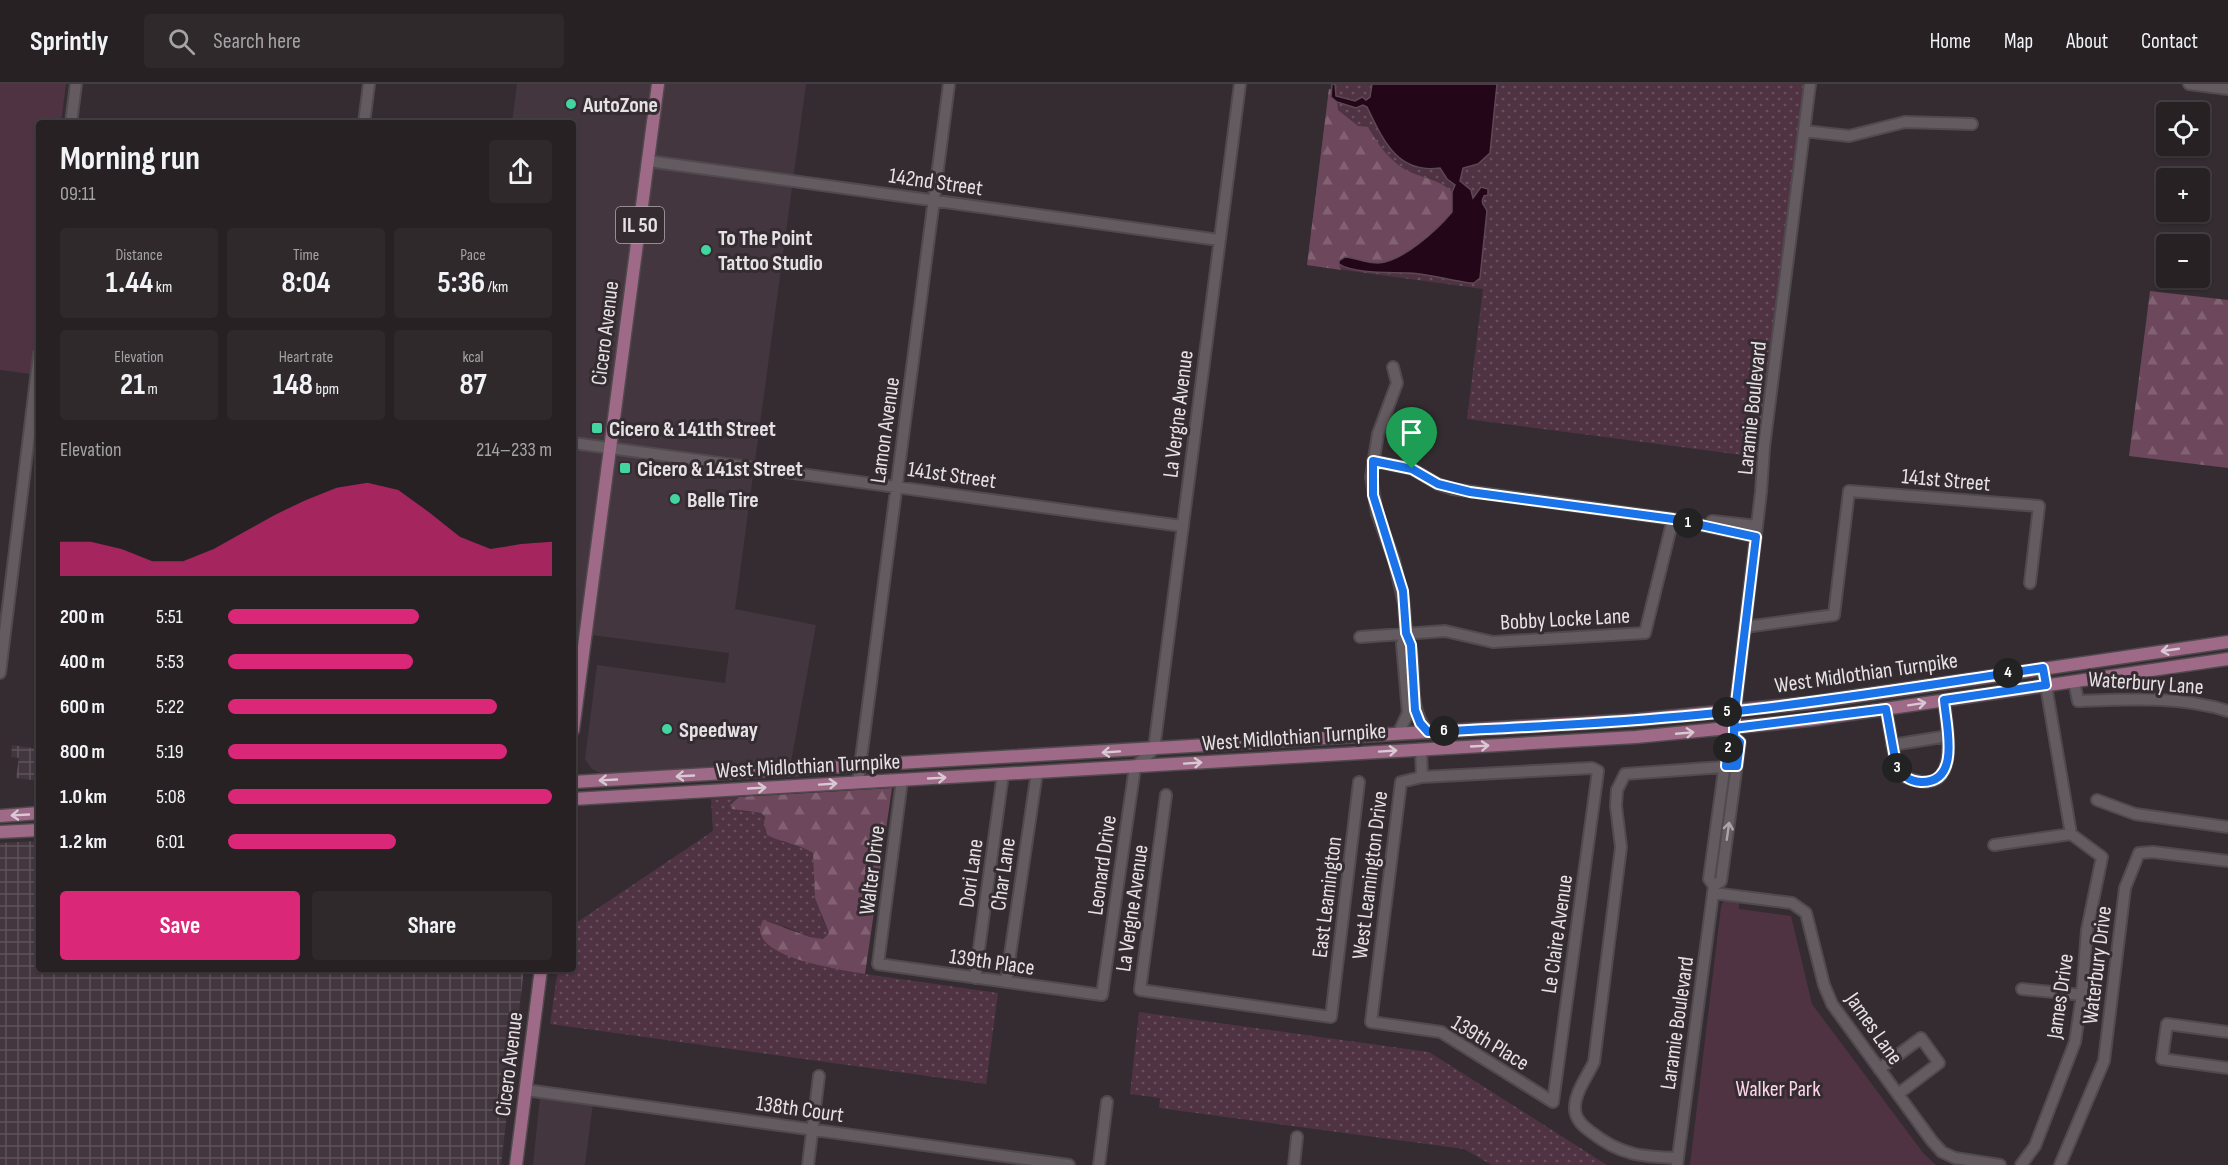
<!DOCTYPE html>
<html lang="en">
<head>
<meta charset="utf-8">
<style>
	body { margin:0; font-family:"Sofia Sans Condensed",sans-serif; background:#2f292c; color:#f1f3f6; height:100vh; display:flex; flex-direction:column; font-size:22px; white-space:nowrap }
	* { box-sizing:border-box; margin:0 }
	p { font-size:20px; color:#a4a3a6 }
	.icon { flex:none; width:33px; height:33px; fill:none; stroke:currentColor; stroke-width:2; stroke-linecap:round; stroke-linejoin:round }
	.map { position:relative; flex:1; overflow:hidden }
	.sheet { position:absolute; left:36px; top:36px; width:540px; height:852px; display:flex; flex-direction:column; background:#272124; border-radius:6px; box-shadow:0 2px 4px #0004,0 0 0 2px #433e41 }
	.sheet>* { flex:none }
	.controls { position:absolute; left:2156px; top:18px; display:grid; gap:12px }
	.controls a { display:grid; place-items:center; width:54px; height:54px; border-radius:6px; background:#272124; box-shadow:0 2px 4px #0004,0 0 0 2px #433e41; font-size:30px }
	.pin { position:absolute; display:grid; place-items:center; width:51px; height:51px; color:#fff; margin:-62px -26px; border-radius:50% 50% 50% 0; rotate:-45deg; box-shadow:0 0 6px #0007 }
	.pin .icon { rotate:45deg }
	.km { position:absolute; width:30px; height:30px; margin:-15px; border-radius:50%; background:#222; color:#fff; font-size:16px; line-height:30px; text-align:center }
	.round { display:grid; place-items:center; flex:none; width:63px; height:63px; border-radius:6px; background:#2f292c }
	.head { display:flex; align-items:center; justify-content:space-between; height:102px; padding:0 24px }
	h1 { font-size:33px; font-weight:700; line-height:45px }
	.stats { display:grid; grid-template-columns:repeat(3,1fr); gap:9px; height:102px; padding:6px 24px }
	.stats div { display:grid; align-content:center; border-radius:6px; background:#2f292c; text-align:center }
	.stats b { font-size:30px; font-weight:700 }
	.stats small { font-size:16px; font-weight:400 }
	.stats p { font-size:16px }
	.chart { height:168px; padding:12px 24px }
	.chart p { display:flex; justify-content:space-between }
	.chart svg { width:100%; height:108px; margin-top:6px; fill:#db2777; opacity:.7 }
	.button { display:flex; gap:12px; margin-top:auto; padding:12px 24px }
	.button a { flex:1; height:69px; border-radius:6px; background:#db2777; color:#fff; font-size:24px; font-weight:700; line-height:69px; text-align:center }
	.button a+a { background:#2f292c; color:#f1f3f6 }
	ul { padding:0 24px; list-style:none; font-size:20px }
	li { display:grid; grid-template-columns:96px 72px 1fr; align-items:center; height:45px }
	li i { height:15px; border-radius:8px; background:#db2777 }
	header { display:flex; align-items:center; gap:36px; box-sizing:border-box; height:84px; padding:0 30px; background:#272124; border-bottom:2px solid #433e41 }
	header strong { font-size:28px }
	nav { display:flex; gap:33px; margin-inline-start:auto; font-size:21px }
	.search { width:420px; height:54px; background:#2f292c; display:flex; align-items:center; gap:15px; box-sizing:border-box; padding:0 21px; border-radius:6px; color:#a4a3a6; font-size:22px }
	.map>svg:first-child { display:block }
</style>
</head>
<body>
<header>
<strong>Sprintly</strong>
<div class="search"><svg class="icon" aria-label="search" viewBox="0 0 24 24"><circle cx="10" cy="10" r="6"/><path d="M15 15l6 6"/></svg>Search here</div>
<nav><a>Home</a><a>Map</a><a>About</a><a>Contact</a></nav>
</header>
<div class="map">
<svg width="2228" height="1081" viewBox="0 0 2228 1081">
	<defs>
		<pattern id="industrial-grid" width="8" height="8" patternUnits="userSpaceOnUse" patternTransform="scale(1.5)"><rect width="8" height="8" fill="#44363e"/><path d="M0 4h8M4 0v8" fill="none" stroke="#5f535a"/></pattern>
		<pattern id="grass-dots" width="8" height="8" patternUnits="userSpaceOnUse" patternTransform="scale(1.5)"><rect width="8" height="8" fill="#4f3343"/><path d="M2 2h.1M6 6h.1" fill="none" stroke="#68505e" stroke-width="1.8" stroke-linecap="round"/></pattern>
		<pattern id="forest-firs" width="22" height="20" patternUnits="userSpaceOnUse" patternTransform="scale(1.5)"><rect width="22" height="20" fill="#6d475c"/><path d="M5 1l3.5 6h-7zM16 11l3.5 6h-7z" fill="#826173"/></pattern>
	</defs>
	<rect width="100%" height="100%" fill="#342c30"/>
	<path fill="#44363e" d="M517 0H806L735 525 816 541 791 678 603 690 592 685 585 675 597 581 725 599 729 569 576 549 573 571V39H512Z
		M540 1012 593 1019 585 1081H533Z"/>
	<path fill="url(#industrial-grid)" d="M12 661 39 665V697L16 694 19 674 11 673Z
		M39 757V885H524L501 1081H0V759Z"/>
	<path fill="url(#grass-dots)" d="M1333 0H1804L1758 373 1467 335 1483 205 1307 181 1329 5H1333Z
		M739 713 730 720 742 727 761 729 782 758 802 762 813 769 822 834 829 849 823 855 810 853 781 841 821 882 865 890 998 909 986 1000 550 940 558 885H573V841L713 747 711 715Z
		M1139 928 1429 968 1607 1081H1492L1464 1065 1159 1024 1160 1014 1130 1010Z"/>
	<path fill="url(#forest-firs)" d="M1329 5H1331L1334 16 1337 18 1338 26 1358 42 1368 43C1377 59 1386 72 1401 83 1417 94 1437 93 1452 108V128C1437 146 1406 174 1383 178 1372 180 1361 177 1351 173L1339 180 1341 186 1307 181Z
		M2150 207 2228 216V384L2129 372Z
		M892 704 865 890C844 886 759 875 760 845 760 842 762 839 763 836L810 853 823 855 829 849 815 814 813 769C799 760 783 759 767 751L764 738 765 733 761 729 732 725 730 721 739 713Z"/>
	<path fill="#4f3343" d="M0 0H66L61 39H39V223L31 290 0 286Z
		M1728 815 1739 817V825L1791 832 1812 920 1924 1070 1936 1081H1690L1721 823 1723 818Z"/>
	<path fill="#240619" stroke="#5e4856" stroke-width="1.5" d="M1332 0H1335L1336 12 1355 17 1362 13 1366 16 1370 13 1372 0H1497L1490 69 1478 80 1463 84 1460 97 1471 106 1473 114 1481 103 1488 105V111L1484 112C1480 120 1484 120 1487 127L1480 194 1474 199H1469C1449 196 1429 190 1409 189 1391 188 1354 190 1339 180V177L1345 173C1356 174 1366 179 1378 179 1402 178 1437 146 1452 128V108L1455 101 1447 95 1440 84C1397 90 1383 56 1367 23L1363 21 1356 24 1337 18 1331 13Z"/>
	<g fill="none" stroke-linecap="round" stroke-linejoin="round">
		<g stroke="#50494d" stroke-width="14">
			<path id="minor" d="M2189 0 2228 5
				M71 39 76 0
				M364 39 369 0
				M1804 47 1849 52 1905 38 1972 40
				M648 77 1219 156
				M1393 283 1397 299 1378 350 1371 393 1377 429 1394 476 1404 520 1406 549 1402 560 1408 629 1398 650
				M573 359 1182 442
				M1373 377 1412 385 1438 400 1453 405 1673 435 1756 453
				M1712 437 1757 442
				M1745 543 1834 531 1849 407 2039 422 2030 499
				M1406 549C1420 581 1404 620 1428 648
				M1360 553 1445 547 1493 558 1645 549 1673 435
				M2043 584 2071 750
				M0 589 39 270
				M2074 597 2078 617C2128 615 2181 612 2228 627
				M1886 625 1896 680 1905 693C1963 717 1947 647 1944 616
				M1892 661 1948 652
				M1421 665 1422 693 1401 698 1371 938 1441 948 1553 1018 1598 687 1592 684 1422 693
				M902 696 878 880 1102 911 1135 683 1154 665 1240 0
				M858 698 949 0
				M1166 711 1140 906 1331 933 1359 698
				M2097 716 2135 730 2228 743
				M1994 761 2071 750 2102 773 2087 846 2082 911 2075 958 2035 1062 2021 1081
				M1714 802 1721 797 1740 658 1734 653 1735 627 1761 408 1764 363 1810 0
				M1713 809 1792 819 1806 829 1824 901 1832 920 1932 1057 1942 1068 1955 1074 2000 1081
				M975 894 1003 690
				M1006 898 1037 688
				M2022 905 2082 911
				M2228 948 2167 940 2162 975 2228 984
				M1879 985 1921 954 1939 979 1898 1010
				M526 1006 1069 1081
				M1678 1074C1642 1073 1620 1071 1591 1048 1583 1042 1576 1036 1575 1026 1574 1009 1587 993 1594 978L1621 763 1616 722 1617 706 1625 690 1737 682
				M808 1081 819 992
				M1099 1081 1107 1018
				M1294 1081 1297 1053
				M1677 1081 1714 802 1709 795 1728 658 1734 653
				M2060 1081 2104 977 2125 804 2139 769 2153 768 2228 777"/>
		</g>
		<g stroke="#50494d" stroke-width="15">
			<path id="major" d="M573 646 658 0
				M573 698 1635 636 1808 619 2228 558
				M573 715 1636 653 1809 636 2228 575
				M0 732 39 729
				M0 748 39 746
				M516 1081 541 885"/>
		</g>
		<use href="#minor" stroke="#635b5f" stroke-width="10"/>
		<use href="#major" stroke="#9e6a88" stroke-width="12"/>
	</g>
	<defs><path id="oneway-shaft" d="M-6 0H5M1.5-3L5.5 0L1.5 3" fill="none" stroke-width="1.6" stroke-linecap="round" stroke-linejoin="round" transform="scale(1.5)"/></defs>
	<g stroke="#d8c9d2">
		<use href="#oneway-shaft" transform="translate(2170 566) rotate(172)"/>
		<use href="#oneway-shaft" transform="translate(1917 620) rotate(-9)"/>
		<use href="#oneway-shaft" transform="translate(1685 649) rotate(-5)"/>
		<use href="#oneway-shaft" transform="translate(1480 662) rotate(-3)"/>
		<use href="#oneway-shaft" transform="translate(1388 667) rotate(-4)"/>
		<use href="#oneway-shaft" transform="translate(1111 668) rotate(176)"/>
		<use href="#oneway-shaft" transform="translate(1193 679) rotate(-4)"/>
		<use href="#oneway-shaft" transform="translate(685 692) rotate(177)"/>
		<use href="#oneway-shaft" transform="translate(937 694) rotate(-3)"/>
		<use href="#oneway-shaft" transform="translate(608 696) rotate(177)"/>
		<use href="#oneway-shaft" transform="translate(828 700) rotate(-4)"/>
		<use href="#oneway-shaft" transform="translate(757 704) rotate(-3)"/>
		<use href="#oneway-shaft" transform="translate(20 731) rotate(177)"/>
	</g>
	<use stroke="#aba5a8" href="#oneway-shaft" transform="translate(1728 747) rotate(-82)"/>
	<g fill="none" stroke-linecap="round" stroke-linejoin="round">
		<g stroke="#fff" stroke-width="12">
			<path id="route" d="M1412 385 1438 400 1470 408 1673 435 1756 453 1735 627 1734 653 1728 658 1726 682H1737L1740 658 1734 653V644L1886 625 1896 680C1901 691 1908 697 1921 698 1962 699 1946 641 1944 616L2046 601 2043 584C1941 599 1839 616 1737 627 1634 638 1531 643 1428 648L1420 639 1415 626 1411 561 1406 549 1403 507 1373 411V377L1412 385"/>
		</g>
		<use href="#route" stroke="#1a73e8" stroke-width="8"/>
	</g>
	<g fill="#43d4a0" stroke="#342c30" stroke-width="2">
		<circle cx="571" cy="20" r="6"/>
		<circle cx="706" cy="166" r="6"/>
		<rect x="591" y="338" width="12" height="12" rx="3"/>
		<rect x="619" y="378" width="12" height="12" rx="3"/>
		<circle cx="675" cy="415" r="6"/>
		<circle cx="667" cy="645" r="6"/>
	</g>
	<g text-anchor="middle" stroke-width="6" stroke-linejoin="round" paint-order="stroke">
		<rect fill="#342c30" stroke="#b1abae" stroke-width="1.5" x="616" y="123" width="48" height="36" rx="4.5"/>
		<g font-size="21" font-weight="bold" fill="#e6e1e4">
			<text x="640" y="148">IL 50</text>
		</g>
		<g font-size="22" font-weight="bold" fill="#e6e1e4" stroke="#342c30" text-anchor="start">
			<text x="583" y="28">AutoZone</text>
			<text x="718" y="161">To The Point<tspan x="718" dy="25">Tattoo Studio</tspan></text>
			<text x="609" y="352">Cicero &amp; 141th Street</text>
			<text x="637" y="392">Cicero &amp; 141st Street</text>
			<text x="687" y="423">Belle Tire</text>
			<text x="679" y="653">Speedway</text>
		</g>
		<g font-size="22" fill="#e6e1e4" stroke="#342c30">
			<text transform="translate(936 97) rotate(8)" y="8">142nd Street</text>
			<text transform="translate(604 249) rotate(-83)" y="8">Cicero Avenue</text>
			<text transform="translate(1751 324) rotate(-84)" y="8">Laramie Boulevard</text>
			<text transform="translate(1177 330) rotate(-83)" y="8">La Vergne Avenue</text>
			<text transform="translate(884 346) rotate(-82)" y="8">Lamon Avenue</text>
			<text transform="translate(952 390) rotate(8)" y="8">141st Street</text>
			<text transform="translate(1946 395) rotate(5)" y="8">141st Street</text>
			<text transform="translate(1565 534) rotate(-3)" y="8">Bobby Locke Lane</text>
			<text transform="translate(1866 588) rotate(-8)" y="8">West Midlothian Turnpike</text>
			<text transform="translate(2146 598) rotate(4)" y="8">Waterbury Lane</text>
			<text transform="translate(1294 652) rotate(-4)" y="8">West Midlothian Turnpike</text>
			<text transform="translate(808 681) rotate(-3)" y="8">West Midlothian Turnpike</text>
			<text transform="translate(1101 781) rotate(-82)" y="8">Leonard Drive</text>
			<text transform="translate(871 786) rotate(-83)" y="8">Walter Drive</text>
			<text transform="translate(970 789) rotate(-82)" y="8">Dori Lane</text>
			<text transform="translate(1002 790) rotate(-82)" y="8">Char Lane</text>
			<text transform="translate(1369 791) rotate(-83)" y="8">West Leamington Drive</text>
			<text transform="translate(1326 813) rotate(-83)" y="8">East Leamington</text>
			<text transform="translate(1131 824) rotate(-82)" y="8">La Vergne Avenue</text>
			<text transform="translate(1556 850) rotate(-82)" y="8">Le Claire Avenue</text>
			<text transform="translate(992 877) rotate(8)" y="8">139th Place</text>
			<text transform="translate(2096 881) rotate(-83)" y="8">Waterbury Drive</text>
			<text transform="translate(2059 912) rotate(-82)" y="8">James Drive</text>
			<text transform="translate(1676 939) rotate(-82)" y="8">Laramie Boulevard</text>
			<text transform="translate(1875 944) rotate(55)" y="8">James Lane</text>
			<text transform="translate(1491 958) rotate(31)" y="8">139th Place</text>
			<text transform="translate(508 980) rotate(-83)" y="8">Cicero Avenue</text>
			<text transform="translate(800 1024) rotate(8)" y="8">138th Court</text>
		</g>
		<g font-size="22" fill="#fcd3e9" stroke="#342c30">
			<text x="1778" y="1012">Walker Park</text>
		</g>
	</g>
</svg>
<div class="controls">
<a><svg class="icon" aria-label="locate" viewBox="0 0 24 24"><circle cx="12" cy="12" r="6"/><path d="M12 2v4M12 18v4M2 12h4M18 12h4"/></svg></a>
<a>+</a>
<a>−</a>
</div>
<div class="pin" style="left:1412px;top:385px;background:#1e9e55"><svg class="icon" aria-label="arrive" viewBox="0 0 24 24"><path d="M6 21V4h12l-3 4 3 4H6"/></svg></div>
<b class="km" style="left:1688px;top:439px">1</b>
<b class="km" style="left:1728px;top:664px">2</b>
<b class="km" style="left:1897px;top:684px">3</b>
<b class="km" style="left:2008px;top:589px">4</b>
<b class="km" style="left:1727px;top:628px">5</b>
<b class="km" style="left:1444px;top:647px">6</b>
<section class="sheet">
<div class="head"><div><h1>Morning run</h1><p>09:11</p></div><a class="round"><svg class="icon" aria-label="share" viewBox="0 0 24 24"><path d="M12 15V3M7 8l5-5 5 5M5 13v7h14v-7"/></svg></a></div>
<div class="stats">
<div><p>Distance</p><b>1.44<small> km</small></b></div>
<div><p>Time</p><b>8:04</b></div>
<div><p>Pace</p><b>5:36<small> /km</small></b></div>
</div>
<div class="stats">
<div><p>Elevation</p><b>21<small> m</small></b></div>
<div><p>Heart rate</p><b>148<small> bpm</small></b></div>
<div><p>kcal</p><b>87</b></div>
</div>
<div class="chart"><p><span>Elevation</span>214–233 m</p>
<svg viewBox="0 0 160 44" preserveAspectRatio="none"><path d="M0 44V30L10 30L20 33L30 38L40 38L50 33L60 26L70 19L80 13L90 8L100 6L110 9L120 18L130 28L140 33L150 31L160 30V44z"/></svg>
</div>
<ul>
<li><b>200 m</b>5:51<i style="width:59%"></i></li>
<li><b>400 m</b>5:53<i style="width:57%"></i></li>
<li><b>600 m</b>5:22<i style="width:83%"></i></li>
<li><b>800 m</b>5:19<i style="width:86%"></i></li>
<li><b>1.0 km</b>5:08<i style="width:100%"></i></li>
<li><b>1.2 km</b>6:01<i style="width:52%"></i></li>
</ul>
<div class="button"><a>Save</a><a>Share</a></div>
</section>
</div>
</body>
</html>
